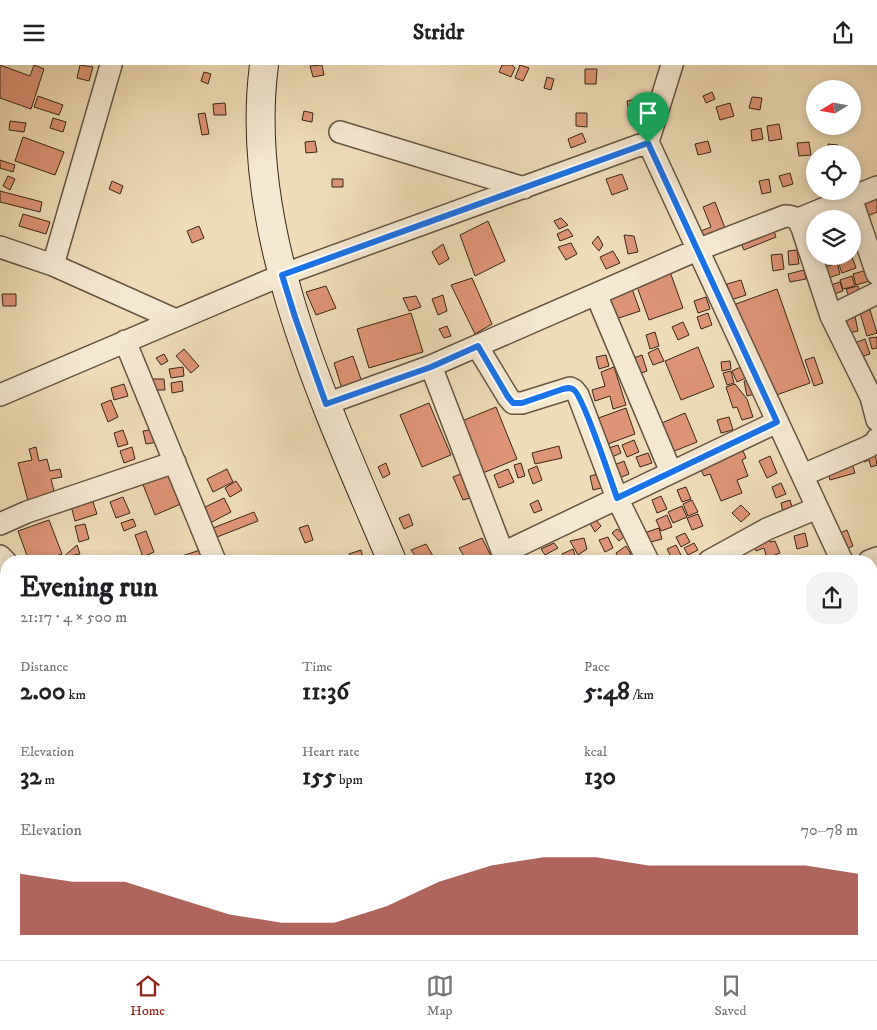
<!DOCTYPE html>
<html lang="en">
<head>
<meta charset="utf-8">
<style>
	body { margin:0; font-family:"IM FELL DW Pica",serif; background:#f2f2f2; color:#202124; height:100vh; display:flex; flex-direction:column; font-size:19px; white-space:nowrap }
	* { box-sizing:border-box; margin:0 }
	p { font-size:16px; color:#757577 }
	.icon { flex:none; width:28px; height:28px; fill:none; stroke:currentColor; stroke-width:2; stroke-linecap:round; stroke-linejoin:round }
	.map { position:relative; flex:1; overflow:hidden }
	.sheet { position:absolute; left:0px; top:490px; width:878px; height:405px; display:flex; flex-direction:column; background:#fff; border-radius:20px 20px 0 0; box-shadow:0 2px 8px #0003 }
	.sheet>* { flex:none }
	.needle { width:32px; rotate:259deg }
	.buttons { position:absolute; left:806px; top:15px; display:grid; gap:10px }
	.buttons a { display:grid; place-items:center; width:55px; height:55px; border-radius:50%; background:#fff; box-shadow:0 2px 8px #0003; font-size:25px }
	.pin { position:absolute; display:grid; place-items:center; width:42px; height:42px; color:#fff; margin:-51px -21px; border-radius:50% 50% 50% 0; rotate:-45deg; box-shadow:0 0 5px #0007 }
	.pin .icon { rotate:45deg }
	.round { display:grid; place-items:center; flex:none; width:52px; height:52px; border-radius:20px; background:#f2f2f2 }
	.overview { display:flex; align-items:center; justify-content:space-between; height:85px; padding:0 20px }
	h1 { font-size:28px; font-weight:800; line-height:38px }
	.metrics { display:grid; grid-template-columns:repeat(3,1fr); gap:8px; height:85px; padding:5px 20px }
	.metrics div { display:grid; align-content:center }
	.metrics b { font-size:25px; font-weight:800 }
	.metrics small { font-size:14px; font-weight:400 }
	.metrics p { font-size:14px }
	.chart { height:140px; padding:10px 20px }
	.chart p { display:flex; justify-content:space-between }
	.chart svg { width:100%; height:90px; margin-top:5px; fill:#8f2418; opacity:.7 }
	header { display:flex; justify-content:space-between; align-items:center; height:65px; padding:0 20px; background:#fff; font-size:22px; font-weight:800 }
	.dock { display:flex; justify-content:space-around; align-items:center; height:70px; border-top:1px solid #e0e0e0; background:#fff; font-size:14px; color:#757577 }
	.dock a { display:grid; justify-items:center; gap:2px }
	.dock .active { color:#8f2418 }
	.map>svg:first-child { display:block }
</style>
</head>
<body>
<header><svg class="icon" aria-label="menu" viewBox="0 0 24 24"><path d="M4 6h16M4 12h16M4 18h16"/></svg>Stridr<svg class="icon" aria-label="share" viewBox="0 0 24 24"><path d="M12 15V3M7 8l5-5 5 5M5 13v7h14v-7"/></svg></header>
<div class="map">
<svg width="877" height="895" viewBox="0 0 877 895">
	<rect width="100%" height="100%" fill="#efdcb6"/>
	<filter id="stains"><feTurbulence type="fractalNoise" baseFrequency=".004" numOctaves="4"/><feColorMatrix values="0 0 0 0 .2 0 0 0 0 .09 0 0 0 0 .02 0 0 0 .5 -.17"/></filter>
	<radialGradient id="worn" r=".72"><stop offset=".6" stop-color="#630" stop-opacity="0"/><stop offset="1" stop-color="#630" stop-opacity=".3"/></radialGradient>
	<path fill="#dd9476" stroke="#392717" d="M0 0 30 11 34 0 44 4 31 44 0 33Z
		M80 0 93 2 89 16 77 13Z
		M322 0 324 10 313 12 310 1Z
		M502 0H512L515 3 511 12 499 7Z
		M520 0 529 3 523 16 515 13Z
		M585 4H597L596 19H585Z
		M204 7 211 9 208 19 201 16Z
		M547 12 554 14 551 25 544 23Z
		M712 27 715 34 706 38 703 31Z
		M38 31 63 40 59 50 34 42Z
		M752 32 762 33 760 45 749 43Z
		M637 34 639 47 629 48 627 36Z
		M225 38 226 50H214L213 39Z
		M730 38 734 51 720 55 716 42Z
		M304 46 313 48 312 57 302 55Z
		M205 48 209 69 202 70 198 49Z
		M576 48H587V62L576 61Z
		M53 53 66 57 63 67 50 63Z
		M10 56 26 58 24 67 9 65Z
		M779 59 782 74 769 76 767 61Z
		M761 63 763 74 752 76 751 65Z
		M582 68 586 77 571 83 568 74Z
		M23 72 64 87 55 110 15 96Z
		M315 76 317 87 306 88 305 77Z
		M708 76 711 87 698 90 695 79Z
		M809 77 811 90 799 91 797 78Z
		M828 79 838 80V89H828Z
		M0 95 15 100 13 107 0 103Z
		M790 108 793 119 783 122 779 111Z
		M622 109 628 124 612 130 606 114Z
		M8 111 15 114 10 125 3 121Z
		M332 114H343V122H332Z
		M769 114 771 127 762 129 759 116Z
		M112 116 123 121 120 129 109 124Z
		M0 126 42 137 40 147 0 137Z
		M877 132V147L863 153 857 140Z
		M715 137 725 163 708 176 701 166 711 162 703 142Z
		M23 149 50 157 46 169 19 161Z
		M561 153 568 160 559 164 554 156Z
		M488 156 505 196 475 211 460 170Z
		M199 161 204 173 192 178 187 166Z
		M772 161 776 172 744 185 739 174Z
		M568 164 573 171 560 176 557 169Z
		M624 170 634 171 638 187 628 189Z
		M598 171 603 180 599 186 592 178Z
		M571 178 577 189 566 195 558 182Z
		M443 179 449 194 439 200 432 187Z
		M797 185 799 199 789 200 788 186Z
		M613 186 620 198 606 204 600 192Z
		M782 189 784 204 773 206 771 190Z
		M852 192 856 203 842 208 838 197Z
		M837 198 840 209 825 214 822 203Z
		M669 204 683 243 649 255 635 216Z
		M804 205 806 214 790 217 788 209Z
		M867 205 870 216 856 220 853 209Z
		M852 211 855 221 843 224 840 215Z
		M472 213 492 259 475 269 451 220Z
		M741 215 746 230 731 235 727 219Z
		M840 217 843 226 834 229 831 220Z
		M326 221 336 243 316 250 306 227Z
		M631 221 640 246 610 256 601 231Z
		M858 221 861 231 850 234 846 224Z
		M777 224 810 318 768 333 736 239Z
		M2 229H16V241H3Z
		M443 230 447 246 438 250 432 234Z
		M416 231 421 242 409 246 403 233Z
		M706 232 710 244 698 248 694 236Z
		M870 245 877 268 867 271 860 248Z
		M411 248 423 287 369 303 357 264Z
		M708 248 712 260 701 264 697 252Z
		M855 251 858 266 849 268 845 253Z
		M683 257 689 270 678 275 672 262Z
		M447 261 451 271 444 273 439 264Z
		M655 267 659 281 650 284 646 270Z
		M877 272V283L872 284 869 273Z
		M865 274 870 289 857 293 852 279Z
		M698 282 714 322 681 335 665 296Z
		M658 283 664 296 653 300 648 288Z
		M184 284 199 301 191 308 176 291Z
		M164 289 168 296 161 300 156 293Z
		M606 290 609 301 599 304 596 292Z
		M642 290 647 306 636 310 631 294Z
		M353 291 362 317 342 324 334 298Z
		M814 292 823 318 814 321 805 295Z
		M730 296 731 304 722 306 721 297Z
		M745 300 750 311 737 317 732 306Z
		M183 302 184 311 171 313 169 304Z
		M614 302 626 340 613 344 610 331 595 336 592 325 605 321 601 307Z
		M731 306 734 318 727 320 723 308Z
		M153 314H164L165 325H154Z
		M752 315 755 329 747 331 744 316Z
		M182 316 183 326 172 328 171 318Z
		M124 319 128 331 114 335 111 323Z
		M735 319 747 334 753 352 742 355 737 342 733 343 726 322Z
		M111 335 118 352 108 357 101 339Z
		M429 338 451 390 422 402 400 350Z
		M496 342 517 394 478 410 457 358Z
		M626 343 635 369 608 379 605 371 600 373 593 355Z
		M685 348 697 377 667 389 655 361Z
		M729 352 733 365 721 368 717 355Z
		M156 364 158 377 146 379 143 366Z
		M123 365 128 379 118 382 114 368Z
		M634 375 639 387 627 392 622 380Z
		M618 380 621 388 612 392 609 383Z
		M559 381 562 393 535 399 532 388Z
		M741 381 746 393 742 395 748 411 737 415 742 428 721 436 710 409 704 411 700 403Z
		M36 382 39 396 47 394 50 406 60 404 62 412 51 414 55 430 28 436 18 398 32 395 29 384Z
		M132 382 135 394 124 398 120 386Z
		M875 387 877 400 871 402 869 395 864 397 862 391Z
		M648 388 652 398 640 402 636 392Z
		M770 391 777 408 767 413 759 396Z
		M851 395 855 408 830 415 827 403Z
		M624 396 629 409 617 414 612 401Z
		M386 398 390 409 383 413 378 402Z
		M521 398 525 411 518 413 514 400Z
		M169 401 183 438 155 450 140 412Z
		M537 401 542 415 533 419 528 405Z
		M227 404 233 417 213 427 207 414Z
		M508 404 514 417 499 423 494 410Z
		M463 408 473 432 463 435 453 412Z
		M602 408 605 422 593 425 590 411Z
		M236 416 242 425 230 432 225 423Z
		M781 418 786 429 776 433 772 422Z
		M686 422 691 434 682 437 677 425Z
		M661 431 667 444 657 448 652 435Z
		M123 432 130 448 116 453 110 437Z
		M224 433 231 447 210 458 203 443Z
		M92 434 97 449 75 456 71 441Z
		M538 435 542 445 534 448 530 439Z
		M692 435 698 447 688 451 683 439Z
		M790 435 794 449 784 452 781 438Z
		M741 440 750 449 741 457 732 448Z
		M682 441 687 452 673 458 668 447Z
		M254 447 258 456 217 472 213 463Z
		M409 449 413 460 404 464 399 453Z
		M698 449 703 461 692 465 687 453Z
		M667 450 672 462 661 466 656 455Z
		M593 451 601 461 595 467 588 455Z
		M133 454 136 461 124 466 121 458Z
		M49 455 62 489 42 496H29L18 466Z
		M85 459 89 474 79 477 75 461Z
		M308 460 313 475 305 478 299 463Z
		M659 463 662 474 647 478 644 468Z
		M617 464 625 471 619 476 612 468Z
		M847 465 853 481 841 486 835 470Z
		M146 466 154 487 143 492 135 470Z
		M685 468 690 477 681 482 676 472Z
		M766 468 770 477 775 476 780 488 767 493 764 483 756 486 755 482Z
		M805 468 808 481 797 484 794 471Z
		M608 472 613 483 605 487 599 475Z
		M482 473 493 495 467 496 459 483Z
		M584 473 587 484 578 490 570 476Z
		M554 478 558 483 545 490 541 484Z
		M694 478 698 485 688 490 684 483Z
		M426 479 433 491 419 496 411 485Z
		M77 480 80 489 69 491 70 496H63L62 493Z
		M676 480 684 496H673L667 484Z
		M626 481 631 489 620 496 616 488Z
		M206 483 210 496H177L176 493Z
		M573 484 577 496H565L562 489Z
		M361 485 363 493 352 496 349 489Z
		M0 620 6 637V638L0 641Z
		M6 665V728L0 713V667Z
		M877 705V757L871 759V707Z
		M877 881V895H864L862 889H871V883Z
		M37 889H103L106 895H18Z
		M406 889H434L435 890 420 895H392Z
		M483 889H517L518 892 512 895H467Z
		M575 889H593L596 895H578Z
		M829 889H847L850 895H831Z"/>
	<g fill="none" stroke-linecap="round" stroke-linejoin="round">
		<g stroke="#66543f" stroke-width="24">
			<path id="street" d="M672 0 648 77 842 496
				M340 67 524 123
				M851 133 877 209
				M798 154 877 122
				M0 182 53 200 176 255
				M53 200 111 0
				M596 229 671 407
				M831 251 877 228
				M125 276 215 496
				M477 281 508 332 513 338H522L570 323 574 325 578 330 617 433 648 496
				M431 301 506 496
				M0 330 282 210 648 77
				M326 339 431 301 697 185 785 151C795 151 798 154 802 163L831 251 871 332 877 355
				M803 410 868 382 876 377 877 374
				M0 459 27 447 175 397
				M503 488 777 357
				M0 491 6 497
				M709 496 767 464 817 443
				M869 496 877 493
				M871 594 877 614
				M871 705 877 702
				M0 773 6 770
				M871 840 877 854
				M169 889 171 895
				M380 889 383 895
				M125 895 139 889
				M258 895 260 889
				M727 895 742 889"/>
		</g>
		<g stroke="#392717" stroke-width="30">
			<path id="secondary" d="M264 0C242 168 328 345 392 496
				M547 889 550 895"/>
		</g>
		<use href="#street" stroke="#f5e8d0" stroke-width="21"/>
		<use href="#secondary" stroke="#f5e8d0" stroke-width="28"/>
	</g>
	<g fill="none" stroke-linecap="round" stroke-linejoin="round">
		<g stroke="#fff" stroke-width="10">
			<path id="route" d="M648 78 777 357 617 433C611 416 584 333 574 325 571 322 567 323 563 324L522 338H513L508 332 478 281 431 302 326 339 295 252 282 210Z"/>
		</g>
		<use href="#route" stroke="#1a73e8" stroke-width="6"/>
	</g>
	<rect width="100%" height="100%" filter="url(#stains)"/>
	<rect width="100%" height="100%" fill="url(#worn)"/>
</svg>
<div class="buttons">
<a><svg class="needle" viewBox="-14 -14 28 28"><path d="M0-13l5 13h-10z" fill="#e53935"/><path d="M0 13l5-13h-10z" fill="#757577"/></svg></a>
<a><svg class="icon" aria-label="locate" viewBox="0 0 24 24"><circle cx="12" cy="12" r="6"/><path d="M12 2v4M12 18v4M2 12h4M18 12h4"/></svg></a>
<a><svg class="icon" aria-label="layers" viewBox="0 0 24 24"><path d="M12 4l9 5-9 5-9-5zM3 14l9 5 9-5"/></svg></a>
</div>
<div class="pin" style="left:648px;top:78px;background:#1e9e55"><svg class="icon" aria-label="arrive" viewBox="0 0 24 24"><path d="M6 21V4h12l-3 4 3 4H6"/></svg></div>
<section class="sheet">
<div class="overview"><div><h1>Evening run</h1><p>21:17 · 4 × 500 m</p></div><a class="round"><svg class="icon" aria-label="share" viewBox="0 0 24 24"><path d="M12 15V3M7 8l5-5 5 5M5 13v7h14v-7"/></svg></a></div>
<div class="metrics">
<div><p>Distance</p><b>2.00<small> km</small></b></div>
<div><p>Time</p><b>11:36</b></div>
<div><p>Pace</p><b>5:48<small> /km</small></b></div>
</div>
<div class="metrics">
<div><p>Elevation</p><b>32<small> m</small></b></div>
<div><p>Heart rate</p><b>155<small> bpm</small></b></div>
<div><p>kcal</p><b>130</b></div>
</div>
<div class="chart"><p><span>Elevation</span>70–78 m</p>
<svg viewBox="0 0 160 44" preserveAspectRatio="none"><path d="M0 44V14L10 18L20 18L30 26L40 34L50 38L60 38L70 30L80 18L90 10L100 6L110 6L120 10L130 10L140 10L150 10L160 14V44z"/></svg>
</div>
</section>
</div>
<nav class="dock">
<a class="active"><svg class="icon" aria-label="home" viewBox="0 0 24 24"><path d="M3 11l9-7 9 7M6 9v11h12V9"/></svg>Home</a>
<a><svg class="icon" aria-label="map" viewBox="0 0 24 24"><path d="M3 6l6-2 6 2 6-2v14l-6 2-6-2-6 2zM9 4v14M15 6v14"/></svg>Map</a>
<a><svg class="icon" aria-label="saved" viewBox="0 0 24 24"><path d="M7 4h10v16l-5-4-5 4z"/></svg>Saved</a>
</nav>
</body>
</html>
